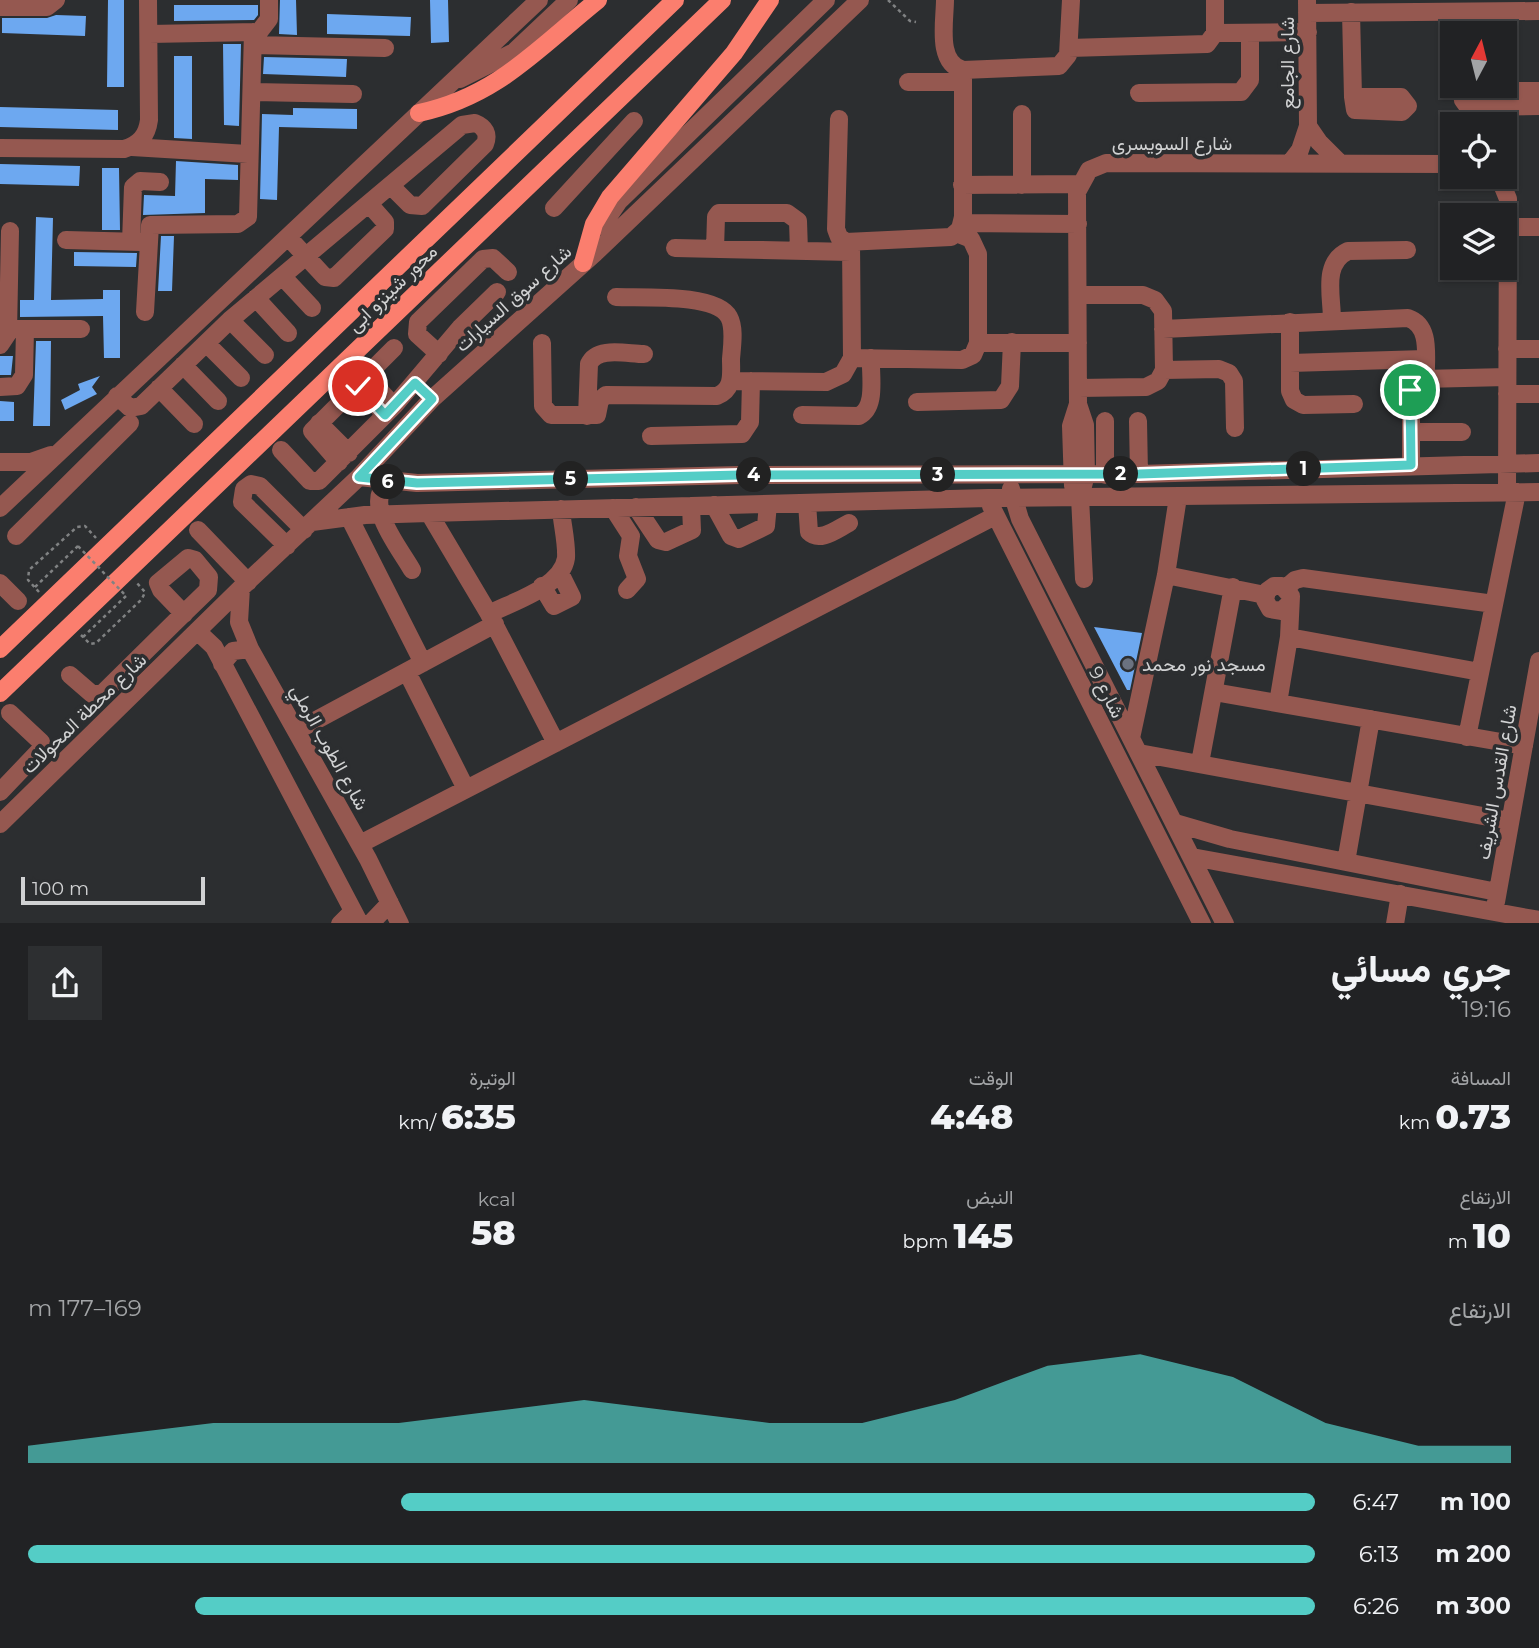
<!DOCTYPE html>
<html lang="ar">
<head>
<meta charset="utf-8">
<style>
	body { margin:0; font-family:Montserrat,Vazirmatn,sans-serif; background:#2d2f31; color:#f1f3f6; direction:rtl; height:100vh; display:flex; flex-direction:column; font-size:26px; white-space:nowrap }
	* { box-sizing:border-box; margin:0 }
	p { font-size:23px; color:#a2a4a6 }
	.icon { flex:none; width:38px; height:38px; fill:none; stroke:currentColor; stroke-width:2; stroke-linecap:round; stroke-linejoin:round }
	.map { position:relative; height:923px; overflow:hidden; direction:ltr }
	.sheet { display:flex; flex-direction:column; background:#212224; flex:1 }
	.sheet>* { flex:none }
	.needle { width:46px; rotate:7deg }
	.buttons { position:absolute; left:1440px; top:21px; display:grid; gap:14px }
	.buttons a { display:grid; place-items:center; width:77px; height:77px; border-radius:0px; background:#212224; box-shadow:0 2px 5px #0004,0 0 0 2px #3e3f41; font-size:35px }
	.scale { position:absolute; left:21px; bottom:18px; width:184px; box-sizing:border-box; padding-left:7px; border:4px solid #d1d2d3; border-top:0; font-size:19px; line-height:24px; white-space:nowrap; color:#d1d2d3; -webkit-text-stroke:5px #2c2e30; paint-order:stroke }
	.pin { position:absolute; display:grid; place-items:center; width:60px; height:60px; color:#fff; margin:-30px; border:4px solid #fff; border-radius:50%; box-shadow:0 2px 7px #0007 }
	.km { position:absolute; width:35px; height:35px; margin:-18px; border-radius:50%; background:#222; color:#fff; font-size:19px; line-height:35px; text-align:center }
	.round { display:grid; place-items:center; flex:none; width:74px; height:74px; border-radius:0px; background:#2d2f31 }
	.overview { display:flex; align-items:center; justify-content:space-between; height:119px; padding:0 28px }
	h1 { font-size:38px; font-weight:800; line-height:52px }
	.metrics { display:grid; grid-template-columns:repeat(3,1fr); gap:10px; height:119px; padding:7px 28px }
	.metrics div { display:grid; align-content:center }
	.metrics b { font-size:35px; font-weight:800 }
	.metrics small { font-size:19px; font-weight:400 }
	.metrics p { font-size:19px }
	.chart { height:196px; padding:14px 28px }
	.chart p { display:flex; justify-content:space-between }
	.chart svg { width:100%; height:126px; margin-top:7px; fill:#54cdc6; opacity:.7 }
	ul { padding:0 28px; list-style:none; font-size:23px }
	li { display:grid; grid-template-columns:112px 84px 1fr; align-items:center; height:52px }
	li i { height:18px; border-radius:9px; background:#54cdc6 }
	.map>svg:first-child { display:block }
</style>
</head>
<body>
<div class="map">
<svg width="1539" height="924" viewBox="0 0 1539 924">
	<rect width="100%" height="100%" fill="#2c2e30"/>
	<path fill="#6da8f0" d="M108 0H124V87H107Z
		M280 0H296L297 35 279 34Z
		M430 0H448L449 42 431 43Z
		M174 5H258V15L254 20 174 21Z
		M327 14 411 17 410 36 327 34Z
		M56 15 86 16 85 36 2 33V18H47Z
		M223 44H241L239 126 224 125Z
		M174 56H192V139L174 138Z
		M264 57 347 59 346 77 263 74Z
		M0 107 118 110V130L0 127Z
		M293 108 357 109V129L279 127 277 200 260 199 262 114 293 115Z
		M176 161 238 165V180L205 179V213L143 215 144 195 175 196Z
		M0 164 80 166 79 186 0 184Z
		M102 168H119L120 230H102Z
		M36 217 53 218 51 300 103 299V290H120V358H104L103 316 20 317V300H34Z
		M161 236H174L172 291H158Z
		M74 252 137 253 136 267 74 266Z
		M36 341H51L50 426H33Z
		M0 356H13L11 375H0Z
		M100 376 92 387 97 394 65 410 61 400 80 390 78 384Z
		M0 401 14 402V421H0Z
		M1094 627 1142 633 1130 690H1127Z"/>
	<g fill="none" stroke-linecap="round" stroke-linejoin="round">
		<path stroke="#808283" stroke-width="2.5" stroke-dasharray="3.5 3.5" stroke-linecap="butt" d="M888 0 910 21 916 22
			M35 587 78 546
			M39 592 28 580 29 570 77 527 85 526 96 538
			M81 635 90 644 96 643 142 599 145 592 136 582
			M83 637 126 596"/>
		<path stroke="#955850" stroke-width="18" d="M945 0C945 21 936 63 963 70L1059 66 1068 55 1071 0
			M0 7H47L56 0
			M1351 12 1353 97 1355 110 1402 112 1408 106 1401 97H1353
			M1307 13 1539 11
			M1215 33 1308 32
			M149 34 259 32 269 19V0
			M253 45 385 48
			M1069 48 1207 44 1215 33V0
			M460 79 514 52 569 0
			M908 82H963
			M1539 91H1469L1463 100 1468 107 1539 106
			M252 92 353 94
			M1139 93 1241 92 1250 80V33
			M1022 114V185
			M839 119 836 229 839 237 846 242 951 237 960 229 963 217V70
			M1308 126 1319 142 1340 163
			M132 147 248 154
			M0 148 124 149C139 145 147 136 149 120L148 0
			M1290 163 1300 150 1308 126 1307 0
			M1499 177 1508 199 1507 492
			M962 185 1079 184
			M554 208 634 121
			M962 223 1078 224
			M602 226 619 201 826 0
			M1507 227H1539
			M288 237 325 277 334 278 385 229V222L370 205
			M66 240 141 242
			M131 242 133 187 140 181 160 182
			M675 248 851 252
			M715 249 716 217 719 213H787L798 221 799 251
			M283 277 312 308
			M1078 295H1143L1155 300 1163 311 1164 370 1158 381 1146 387 1078 388
			M256 298 288 333
			M145 312 150 225 238 224 248 217 253 32
			M230 320 265 355
			M1332 320C1332 296 1322 263 1348 251L1407 250
			M1290 322V391L1294 400 1303 405 1354 404
			M14 329H81
			M1163 329 1408 318C1432 326 1425 358 1426 378
			M206 343 241 378
			M542 343 543 406 551 415H597L600 400 606 395 717 396C734 389 731 374 731 359 732 346 735 328 729 317 716 293 642 298 616 297
			M978 343H1078
			M0 345 8 333 10 231
			M1507 349H1539
			M439 354 417 334 418 322 483 259 493 258 508 272
			M852 358 962 360 973 355 978 343V254L971 239 956 233
			M1290 363 1425 359
			M183 365 218 401
			M1164 370 1219 369 1229 373 1234 381 1235 428
			M366 376 394 406
			M731 381 826 382 843 374 852 358 851 242
			M0 387 17 386 24 375 25 329
			M159 388 194 424
			M1507 394H1539
			M117 396 130 408 141 406 230 320 462 125 475 123C485 127 489 134 485 144L422 206 410 205 392 187
			M917 402 1001 400 1010 386 1012 342
			M1078 404 1085 425 1086 475 1080 497 1084 579
			M385 415 358 384 394 348
			M802 415 859 416C877 407 870 376 871 358
			M587 416 589 364C597 346 627 354 644 354
			M1105 421V475
			M1138 421 1139 474
			M319 423 349 453
			M1411 432H1462
			M651 436 742 434 750 422 751 381
			M281 450 310 481H319L394 406 460 328 497 292
			M0 462H31L51 455
			M339 462 312 431 348 395
			M1411 465V390L1422 379 1507 377
			M359 477 417 483 740 475 1139 474 1539 463
			M388 482C362 504 400 548 412 570
			M1073 486 1071 426 1078 404 1077 192 1089 170 1106 163 1452 164
			M1011 489 1020 519 1225 924
			M807 503 809 532C820 543 837 529 849 523
			M714 505 731 536 739 539 766 526 768 504
			M991 506 1202 924
			M636 507 658 540 666 542 692 530 691 506
			M0 508 539 0
			M613 508 631 536 628 556 637 579 627 590
			M429 513 489 614 556 743
			M349 517 423 663
			M312 522 365 515 429 513 988 498 1539 492
			M198 530 248 582
			M16 536 130 423
			M287 546 242 502 244 489 251 484 260 486 304 530
			M1166 575 1265 595
			M0 583 18 601
			M542 586 554 606 572 597 560 573
			M241 588 239 622 250 649 368 859 400 924
			M1286 588 1295 580 1303 578 1494 604
			M489 614C512 602 562 587 566 558 567 543 562 524 561 509
			M197 631 214 647 360 924
			M1289 637 1480 672
			M222 664 233 651 250 649
			M407 672 466 789
			M70 675 92 694H102L175 622 208 590 209 577 195 560 188 558 158 583 161 590 184 614
			M1214 692 1524 746
			M1278 703 1289 637 1291 596 1282 586H1274L1267 591 1265 600 1270 609 1281 611 1289 604
			M296 731 495 624
			M1467 737 1517 492
			M1131 738 1166 575 1178 497
			M1139 753 1510 821
			M1200 763 1233 587
			M0 792 42 748 41 742 10 713
			M1175 823 1230 839 1497 892
			M0 824 241 588 359 477 432 399 595 253 860 0
			M360 844 995 516
			M1192 857 1539 920
			M1346 862 1371 719
			M1496 902 1539 661
			M340 924 353 911
			M370 924 390 903
			M1395 924 1400 894"/>
		<path stroke="#fb7e6e" stroke-width="18" d="M419 113C498 96 538 48 598 0
			M583 263 594 224 610 197 734 53 770 0
			M0 649 675 0
			M0 693 722 0"/>
		<path stroke="#808283" stroke-width="2.5" stroke-dasharray="3.5 3.5" stroke-linecap="butt" d="M78 546 126 596"/>
	</g>
	<g fill="none" stroke-linecap="round" stroke-linejoin="round">
		<g stroke="#fff" stroke-width="14">
			<path id="route" d="M358 386 385 415 415 383 432 399 359 477 417 483 740 475 1139 474 1411 465 1410 390"/>
		</g>
		<use href="#route" stroke="#54cdc6" stroke-width="9"/>
	</g>
	<circle fill="#6b7280" stroke="#2c2e30" stroke-width="2.5" cx="1128" cy="664" r="7"/>
	<g text-anchor="middle" stroke-width="7" stroke-linejoin="round" paint-order="stroke">
		<g font-size="19" fill="#d1d2d3" stroke="#2c2e30">
			<text transform="translate(1287 63) rotate(-90)" y="7">شارع الجامع</text>
			<text x="1172" y="150">شارع السويسرى</text>
			<text transform="translate(392 288) rotate(-44)" y="7">محور شينزو ابى</text>
			<text transform="translate(513 298) rotate(-42)" y="7">شارع سوق السيارات</text>
			<text transform="translate(1107 692) rotate(63)" y="7">شارع 9</text>
			<text transform="translate(84 713) rotate(-44)" y="7">شارع محطة المحولات</text>
			<text transform="translate(330 747) rotate(61)" y="7">شارع الطوب الرملي</text>
			<text transform="translate(1496 782) rotate(-80)" y="7">شارع القدس الشريف</text>
		</g>
		<g font-size="19" fill="#d1d2d3" stroke="#2c2e30" text-anchor="start">
			<text x="1142" y="671">مسجد نور محمد</text>
		</g>
	</g>
</svg>
<div class="buttons">
<a><svg class="needle" viewBox="-14 -14 28 28"><path d="M0-13l5 13h-10z" fill="#e53935"/><path d="M0 13l5-13h-10z" fill="#a2a4a6"/></svg></a>
<a><svg class="icon" aria-label="locate" viewBox="0 0 24 24"><circle cx="12" cy="12" r="6"/><path d="M12 2v4M12 18v4M2 12h4M18 12h4"/></svg></a>
<a><svg class="icon" aria-label="layers" viewBox="0 0 24 24"><path d="M12 4l9 5-9 5-9-5zM3 14l9 5 9-5"/></svg></a>
</div>
<div class="scale">100 m</div>
<div class="pin" style="left:1410px;top:390px;background:#1e9e55"><svg class="icon" aria-label="arrive" viewBox="0 0 24 24"><path d="M6 21V4h12l-3 4 3 4H6"/></svg></div>
<div class="pin" style="left:358px;top:386px;background:#d93025"><svg class="icon" aria-label="check" viewBox="0 0 24 24"><path d="M5 12l5 5 9-10"/></svg></div>
<b class="km" style="left:1304px;top:469px">1</b>
<b class="km" style="left:1121px;top:474px">2</b>
<b class="km" style="left:938px;top:475px">3</b>
<b class="km" style="left:754px;top:475px">4</b>
<b class="km" style="left:571px;top:479px">5</b>
<b class="km" style="left:388px;top:482px">6</b>
</div>
<section class="sheet">
<div class="overview"><div><h1>جري مسائي</h1><p>19:16</p></div><a class="round"><svg class="icon" aria-label="share" viewBox="0 0 24 24"><path d="M12 15V3M7 8l5-5 5 5M5 13v7h14v-7"/></svg></a></div>
<div class="metrics">
<div><p>المسافة</p><b>0.73<small> km</small></b></div>
<div><p>الوقت</p><b>4:48</b></div>
<div><p>الوتيرة</p><b>6:35<small> /km</small></b></div>
</div>
<div class="metrics">
<div><p>الارتفاع</p><b>10<small> m</small></b></div>
<div><p>النبض</p><b>145<small> bpm</small></b></div>
<div><p>kcal</p><b>58</b></div>
</div>
<div class="chart"><p><span>الارتفاع</span>169–177 m</p>
<svg viewBox="0 0 160 44" preserveAspectRatio="none"><path d="M0 44V38L10 34L20 30L30 30L40 30L50 26L60 22L70 26L80 30L90 30L100 22L110 10L120 6L130 14L140 30L150 38L160 38V44z"/></svg>
</div>
<ul>
<li><b>100 m</b>6:47<i style="width:71%"></i></li>
<li><b>200 m</b>6:13<i style="width:100%"></i></li>
<li><b>300 m</b>6:26<i style="width:87%"></i></li>
</ul>
</section>
</body>
</html>
